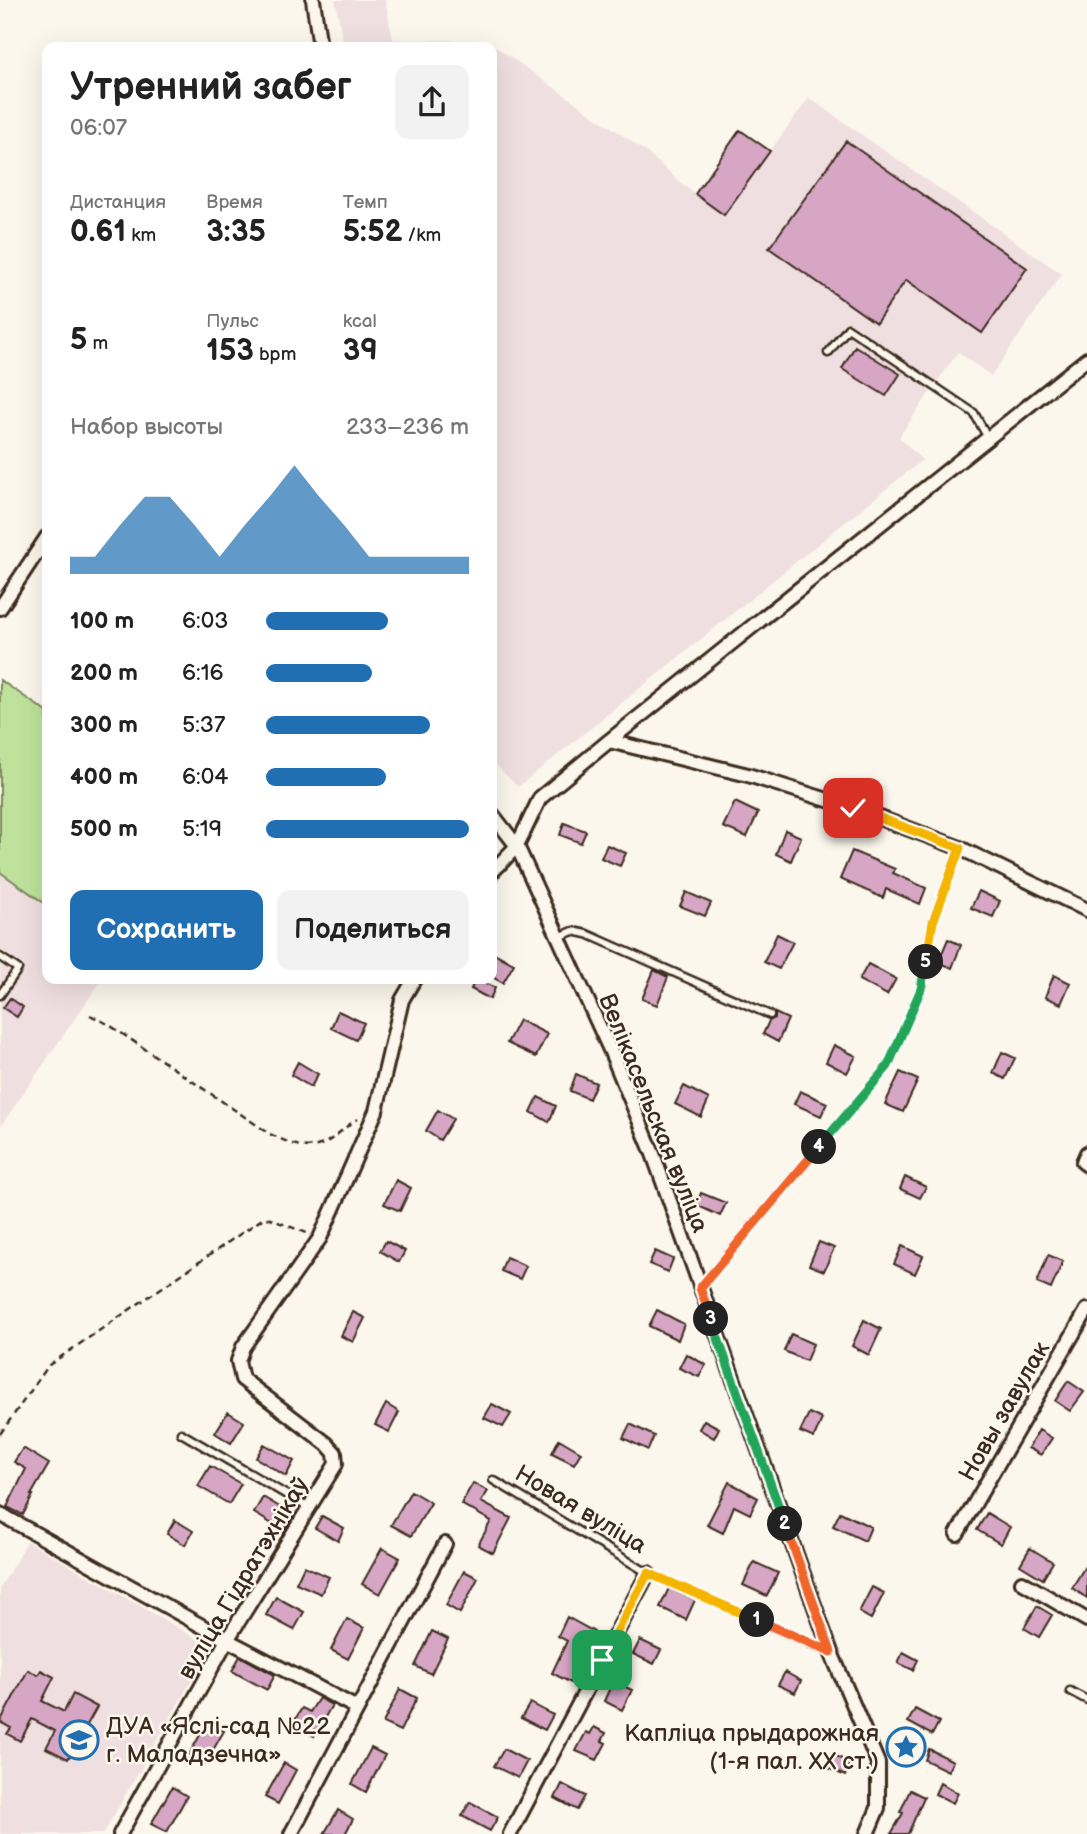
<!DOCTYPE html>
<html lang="ru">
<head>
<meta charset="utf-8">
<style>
	body { margin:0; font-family:"Balsamiq Sans",sans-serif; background:#f2f2f2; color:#222; height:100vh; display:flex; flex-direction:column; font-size:26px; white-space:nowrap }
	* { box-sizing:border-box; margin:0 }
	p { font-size:23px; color:#767676 }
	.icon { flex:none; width:38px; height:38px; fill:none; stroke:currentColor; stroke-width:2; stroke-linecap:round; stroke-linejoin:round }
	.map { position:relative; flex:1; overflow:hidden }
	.details { position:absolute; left:42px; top:42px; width:455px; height:942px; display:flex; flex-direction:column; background:#fff; border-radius:14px; box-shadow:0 7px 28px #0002 }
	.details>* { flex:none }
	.pin { position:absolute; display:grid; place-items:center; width:60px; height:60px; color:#fff; margin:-30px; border-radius:14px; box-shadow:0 4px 10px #0006 }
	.km { position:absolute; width:35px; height:35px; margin:-18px; border-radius:50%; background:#222; color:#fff; font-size:19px; line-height:35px; text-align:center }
	.round { display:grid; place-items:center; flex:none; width:74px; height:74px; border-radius:14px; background:#f2f2f2 }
	.overview { display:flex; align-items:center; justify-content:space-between; height:119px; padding:0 28px }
	h1 { font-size:38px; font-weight:800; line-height:52px }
	.stats { display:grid; grid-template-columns:repeat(3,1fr); gap:10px; height:119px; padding:7px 28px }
	.stats div { display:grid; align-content:center }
	.stats b { font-size:30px; font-weight:800 }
	.stats small { font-size:19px; font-weight:400 }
	.stats p { font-size:19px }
	.chart { height:196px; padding:14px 28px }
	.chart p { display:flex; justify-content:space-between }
	.chart svg { width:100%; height:126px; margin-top:7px; fill:#1f6fb2; opacity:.7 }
	.action { display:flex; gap:14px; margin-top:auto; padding:14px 28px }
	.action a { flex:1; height:80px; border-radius:14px; background:#1f6fb2; color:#fff; font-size:28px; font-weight:800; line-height:80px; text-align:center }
	.action a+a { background:#f2f2f2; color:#222 }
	ul { padding:0 28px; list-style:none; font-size:23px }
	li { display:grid; grid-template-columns:112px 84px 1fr; align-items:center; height:52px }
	li i { height:18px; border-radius:9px; background:#1f6fb2 }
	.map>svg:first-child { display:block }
</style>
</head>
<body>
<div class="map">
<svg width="1087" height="1834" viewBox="0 0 1087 1834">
	<rect width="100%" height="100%" fill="#fbf7ec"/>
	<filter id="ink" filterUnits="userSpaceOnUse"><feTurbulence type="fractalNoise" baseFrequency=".0143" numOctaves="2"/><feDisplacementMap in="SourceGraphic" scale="14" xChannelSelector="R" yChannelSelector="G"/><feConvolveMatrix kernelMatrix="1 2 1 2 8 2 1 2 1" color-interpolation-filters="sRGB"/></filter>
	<g filter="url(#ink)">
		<path fill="#f0dfe0" d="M335 0H385L393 40 487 41 645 151 694 194 740 130 770 151 809 98 1062 274 991 376 958 352 899 437 922 460 518 787 492 761V47H344Z
			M0 872 47 905V978H103L0 1127Z
			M27 1541 211 1647 103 1834H0V1588Z"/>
		<path fill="#bee29c" stroke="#7c865d" stroke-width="2" d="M0 680 47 712V905L0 872Z"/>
		<path fill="#d7a6c5" stroke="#3b2a1e" stroke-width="2" d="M740 130 770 151 724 215 695 194Z
			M846 141 1027 268 982 333 906 280 876 323 769 248Z
			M855 346 900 374 886 396 842 369Z
			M735 802 758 813 747 837 723 827Z
			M564 823 586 831 581 843 560 835Z
			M785 830 801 837 791 861 776 854Z
			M607 845 626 853 620 866 601 858Z
			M852 851 895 869 893 873 926 888 920 904 886 889 883 898 840 879Z
			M979 891 1000 901 993 917 971 908Z
			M686 892 711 903 705 916 680 906Z
			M777 934 793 942 779 969 764 962Z
			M948 939 961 945 952 968 938 962Z
			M492 952 514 964 503 983 492 977Z
			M868 964 896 979 887 995 859 980Z
			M654 970 668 977 657 1005 642 999Z
			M1054 975 1070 983 1061 1004 1045 997Z
			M476 978 495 988 490 999 471 989Z
			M10 998 23 1007 17 1017 3 1008Z
			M338 1011 364 1023 356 1040 331 1028Z
			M775 1013 788 1019 778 1042 763 1034 769 1021 775 1018Z
			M519 1020 547 1034 536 1057 507 1043Z
			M834 1045 856 1056 847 1073 826 1062Z
			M1002 1052 1015 1058 1005 1079 993 1073Z
			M298 1062 318 1074 311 1087 291 1075Z
			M900 1072 918 1080 903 1112 885 1104Z
			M576 1074 596 1083 589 1099 570 1091Z
			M684 1086 709 1099 701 1117 675 1104Z
			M800 1091 827 1103 821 1116 794 1104Z
			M538 1097 556 1106 549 1122 531 1112Z
			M438 1110 453 1119 440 1140 426 1131Z
			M905 1177 926 1187 920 1198 900 1189Z
			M396 1180 411 1188 400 1211 384 1204Z
			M701 1193 726 1203 720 1216 696 1205Z
			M386 1241 405 1251 399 1262 380 1251Z
			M819 1242 834 1248 824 1271 809 1265Z
			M902 1246 923 1256 915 1274 894 1264Z
			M655 1251 673 1259 668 1272 649 1264Z
			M1048 1255 1063 1261 1051 1289 1037 1283Z
			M506 1257 526 1266 520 1279 501 1271Z
			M657 1310 684 1324 678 1340 649 1326Z
			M353 1312 365 1318 353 1342 341 1336Z
			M864 1320 881 1329 869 1355 852 1346Z
			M791 1334 813 1344 806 1361 784 1351Z
			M686 1354 706 1365 699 1377 679 1368Z
			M1068 1381 1084 1392 1070 1411 1055 1401Z
			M386 1404 399 1412 389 1432 375 1425Z
			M492 1404 511 1414 503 1427 484 1418Z
			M228 1412 244 1422 231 1443 215 1433Z
			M809 1413 822 1419 814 1438 800 1432Z
			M704 1420 719 1428 714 1438 699 1429Z
			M630 1424 654 1436 648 1450 623 1438Z
			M1039 1430 1052 1438 1041 1455 1028 1448Z
			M559 1439 581 1452 574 1464 552 1453Z
			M264 1444 294 1461 286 1476 256 1458Z
			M23 1448 49 1464 31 1495H33L23 1515 7 1507 26 1469 14 1462Z
			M210 1466 241 1484 229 1504 198 1486Z
			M729 1482 758 1498 750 1514 734 1506 723 1533 707 1525Z
			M473 1483 488 1491 481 1502 511 1518 493 1553 478 1545 491 1521 461 1504Z
			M411 1491 431 1503 411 1536 391 1525Z
			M263 1497 293 1515 284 1531 254 1513Z
			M840 1512 871 1527 865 1541 833 1526Z
			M987 1513 1010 1527 1001 1544 977 1530Z
			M322 1516 344 1528 338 1541 315 1528Z
			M175 1520 193 1531 185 1545 167 1534Z
			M382 1548 400 1558 380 1594 362 1584Z
			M1030 1548 1053 1562 1043 1579 1020 1565Z
			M754 1562 778 1573 767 1596 743 1585Z
			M1087 1563V1598L1072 1588Z
			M304 1566 329 1577 321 1594 296 1583Z
			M464 1571 478 1578 460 1613 446 1605Z
			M872 1587 884 1593 871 1619 859 1612Z
			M669 1588 695 1600 686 1620 660 1607Z
			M276 1597 304 1612 294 1630 266 1615Z
			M1037 1606 1052 1615 1039 1637 1024 1628Z
			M567 1617 594 1632 577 1664 580 1665 571 1683 552 1673 567 1641 558 1636Z
			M347 1619 364 1628 348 1659 331 1650Z
			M432 1631 448 1639 431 1674 415 1666Z
			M640 1640 661 1650 654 1664 633 1654Z
			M903 1652 918 1660 913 1670 898 1663Z
			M240 1656 275 1675 267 1690 232 1671Z
			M28 1670 38 1675 41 1670 54 1677 42 1701 64 1712 73 1694 97 1707 68 1759 46 1748 55 1731 32 1719 20 1741 7 1734 11 1728 0 1722Z
			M785 1672 801 1681 795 1693 778 1685Z
			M613 1681 632 1690 622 1710 604 1701Z
			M400 1689 417 1698 400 1731 383 1723Z
			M319 1698 332 1705 314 1736 293 1723 302 1708 310 1712Z
			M530 1703 553 1715 545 1730 521 1718Z
			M915 1709 939 1722 932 1735 908 1722Z
			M207 1722 224 1731 205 1764 189 1755Z
			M594 1727 606 1733 602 1741 606 1743 597 1760 576 1751 586 1732 590 1734Z
			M371 1748 385 1755 366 1792 352 1784Z
			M504 1749 527 1761 518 1778 494 1766Z
			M929 1749 953 1761 948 1771 925 1760Z
			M832 1754 850 1763 845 1776 826 1767Z
			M284 1763 296 1770 278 1804 265 1797Z
			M940 1783 958 1793 953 1803 935 1794Z
			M562 1784 585 1796 577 1810 555 1798Z
			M172 1787 187 1796 167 1832 151 1824Z
			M910 1790 924 1797 908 1834H891L903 1813 900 1812Z
			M470 1802 498 1817 490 1831 462 1816Z
			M338 1810 353 1819 345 1834H324Z"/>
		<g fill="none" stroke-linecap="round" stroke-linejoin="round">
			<g stroke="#3b2a1e" stroke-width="11">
				<path id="service" d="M828 353 848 328 974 413 988 438
					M559 937 573 931 587 934 770 1015
					M0 957 18 969 0 995
					M701 1286 888 1066 921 989 933 922 960 848
					M181 1433 309 1508
					M493 1480 648 1573 829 1652
					M1070 1691 1087 1700"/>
			</g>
			<g stroke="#3b2a1e" stroke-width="18">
				<path id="minor" d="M313 0 320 47
					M0 608 47 537
					M609 741 1087 359
					M492 814 517 846 611 1052 653 1154 831 1652 878 1763V1808L867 1834
					M492 872 517 846 540 798 609 741 748 775 853 808 960 848 1087 910
					M1087 1153 1083 1162 1087 1165
					M0 1514 227 1640 357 1708
					M957 1534 1087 1310
					M1022 1582 1087 1620
					M120 1834 227 1640 336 1464 335 1453 327 1444 242 1379 238 1361 243 1347 320 1238 376 1111 402 1000 415 978
					M291 1834 445 1544
					M510 1834 648 1573"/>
			</g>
			<path stroke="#3b2a1e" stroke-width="2.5" stroke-dasharray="7 5" stroke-linecap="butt" d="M90 1015 108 1024 270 1134C286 1141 302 1151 320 1145 330 1143 346 1125 358 1119
				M0 1434 49 1365 265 1217 307 1233"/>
			<use href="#service" stroke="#fbf7ec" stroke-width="6"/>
			<use href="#minor" stroke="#fbf7ec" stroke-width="12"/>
		</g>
	</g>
	<g fill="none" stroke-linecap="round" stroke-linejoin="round" filter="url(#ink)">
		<g stroke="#fff" stroke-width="14">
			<path id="split-1" d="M602 1660 648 1573 757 1620"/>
		</g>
		<g stroke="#fff" stroke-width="14">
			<path id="split-2" d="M757 1620 831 1652 785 1524"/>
		</g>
		<g stroke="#fff" stroke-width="14">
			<path id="split-3" d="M711 1319 785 1524"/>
		</g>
		<g stroke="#fff" stroke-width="14">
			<path id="split-4" d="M711 1319 700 1288 819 1147"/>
		</g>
		<g stroke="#fff" stroke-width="14">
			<path id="split-5" d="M819 1147 888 1066 921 989 926 962"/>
		</g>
		<g stroke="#fff" stroke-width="14">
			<path id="split-6" d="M853 808 960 848 933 922 926 962"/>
		</g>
		<use href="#split-1" stroke="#f5b400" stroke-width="9"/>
		<use href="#split-2" stroke="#f0652b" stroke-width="9"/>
		<use href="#split-3" stroke="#22a559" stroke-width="9"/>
		<use href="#split-4" stroke="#f0652b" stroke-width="9"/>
		<use href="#split-5" stroke="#22a559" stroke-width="9"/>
		<use href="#split-6" stroke="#f5b400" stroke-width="9"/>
	</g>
	<defs>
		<g id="school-ring" transform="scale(2.0125)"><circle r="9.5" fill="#fbf7ec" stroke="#1f6fb2" stroke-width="1.5"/><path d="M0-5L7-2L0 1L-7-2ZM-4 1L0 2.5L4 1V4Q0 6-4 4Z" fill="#1f6fb2"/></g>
		<g id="sight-ring" transform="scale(2.0125)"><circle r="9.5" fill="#fbf7ec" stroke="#1f6fb2" stroke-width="1.5"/><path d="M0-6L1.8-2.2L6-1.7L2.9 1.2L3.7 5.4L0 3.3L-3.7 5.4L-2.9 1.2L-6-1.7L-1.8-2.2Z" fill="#1f6fb2"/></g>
	</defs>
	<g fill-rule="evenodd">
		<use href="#school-ring" x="79" y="1740"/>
		<use href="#sight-ring" x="906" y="1747"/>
	</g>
	<g text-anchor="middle" stroke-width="5" stroke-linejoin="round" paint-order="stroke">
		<g font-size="24" fill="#3b2a1e" stroke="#fbf7ec">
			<text transform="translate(654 1113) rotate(68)" y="8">Велікасельская вуліца</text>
			<text transform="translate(1004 1411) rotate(-60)" y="8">Новы завулак</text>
			<text transform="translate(581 1509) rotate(31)" y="8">Новая вуліца</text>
			<text transform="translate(243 1578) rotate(-59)" y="8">вуліца Гідратэхнікаў</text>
		</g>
		<g font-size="24" fill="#3b2a1e" stroke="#fbf7ec" text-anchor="start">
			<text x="106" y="1734">ДУА «Яслі-сад №22<tspan x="106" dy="28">г. Маладзечна»</tspan></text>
			<text x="879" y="1741" text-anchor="end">Капліца прыдарожная<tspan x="879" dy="28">(1-я пал. XX ст.)</tspan></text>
		</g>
	</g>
</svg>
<div class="pin" style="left:602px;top:1660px;background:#1e9e55"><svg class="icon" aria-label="arrive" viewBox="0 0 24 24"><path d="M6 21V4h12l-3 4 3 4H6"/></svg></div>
<div class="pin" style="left:853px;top:808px;background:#d93025"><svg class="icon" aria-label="check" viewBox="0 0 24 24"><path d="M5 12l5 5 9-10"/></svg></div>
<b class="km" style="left:757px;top:1620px">1</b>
<b class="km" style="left:785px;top:1524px">2</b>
<b class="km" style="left:711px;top:1319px">3</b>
<b class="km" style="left:819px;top:1147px">4</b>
<b class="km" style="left:926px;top:962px">5</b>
<section class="details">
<div class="overview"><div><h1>Утренний забег</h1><p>06:07</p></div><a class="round"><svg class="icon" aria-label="share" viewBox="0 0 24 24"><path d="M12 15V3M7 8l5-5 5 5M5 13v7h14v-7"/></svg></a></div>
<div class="stats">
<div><p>Дистанция</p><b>0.61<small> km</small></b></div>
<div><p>Время</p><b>3:35</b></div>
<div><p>Темп</p><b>5:52<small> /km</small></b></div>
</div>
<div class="stats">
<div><b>5<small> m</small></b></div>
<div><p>Пульс</p><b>153<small> bpm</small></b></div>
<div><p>kcal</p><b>39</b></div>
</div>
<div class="chart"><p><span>Набор высоты</span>233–236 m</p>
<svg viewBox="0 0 160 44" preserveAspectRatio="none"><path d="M0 44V38L10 38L20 27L30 17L40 17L50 27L60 38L70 27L80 17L90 6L100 17L110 27L120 38L130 38L140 38L150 38L160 38V44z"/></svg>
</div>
<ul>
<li><b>100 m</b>6:03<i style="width:60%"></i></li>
<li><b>200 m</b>6:16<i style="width:52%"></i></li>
<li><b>300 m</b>5:37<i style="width:81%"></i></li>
<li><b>400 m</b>6:04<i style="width:59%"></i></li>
<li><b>500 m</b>5:19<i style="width:100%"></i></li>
</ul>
<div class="action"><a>Сохранить</a><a>Поделиться</a></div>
</section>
</div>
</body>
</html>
